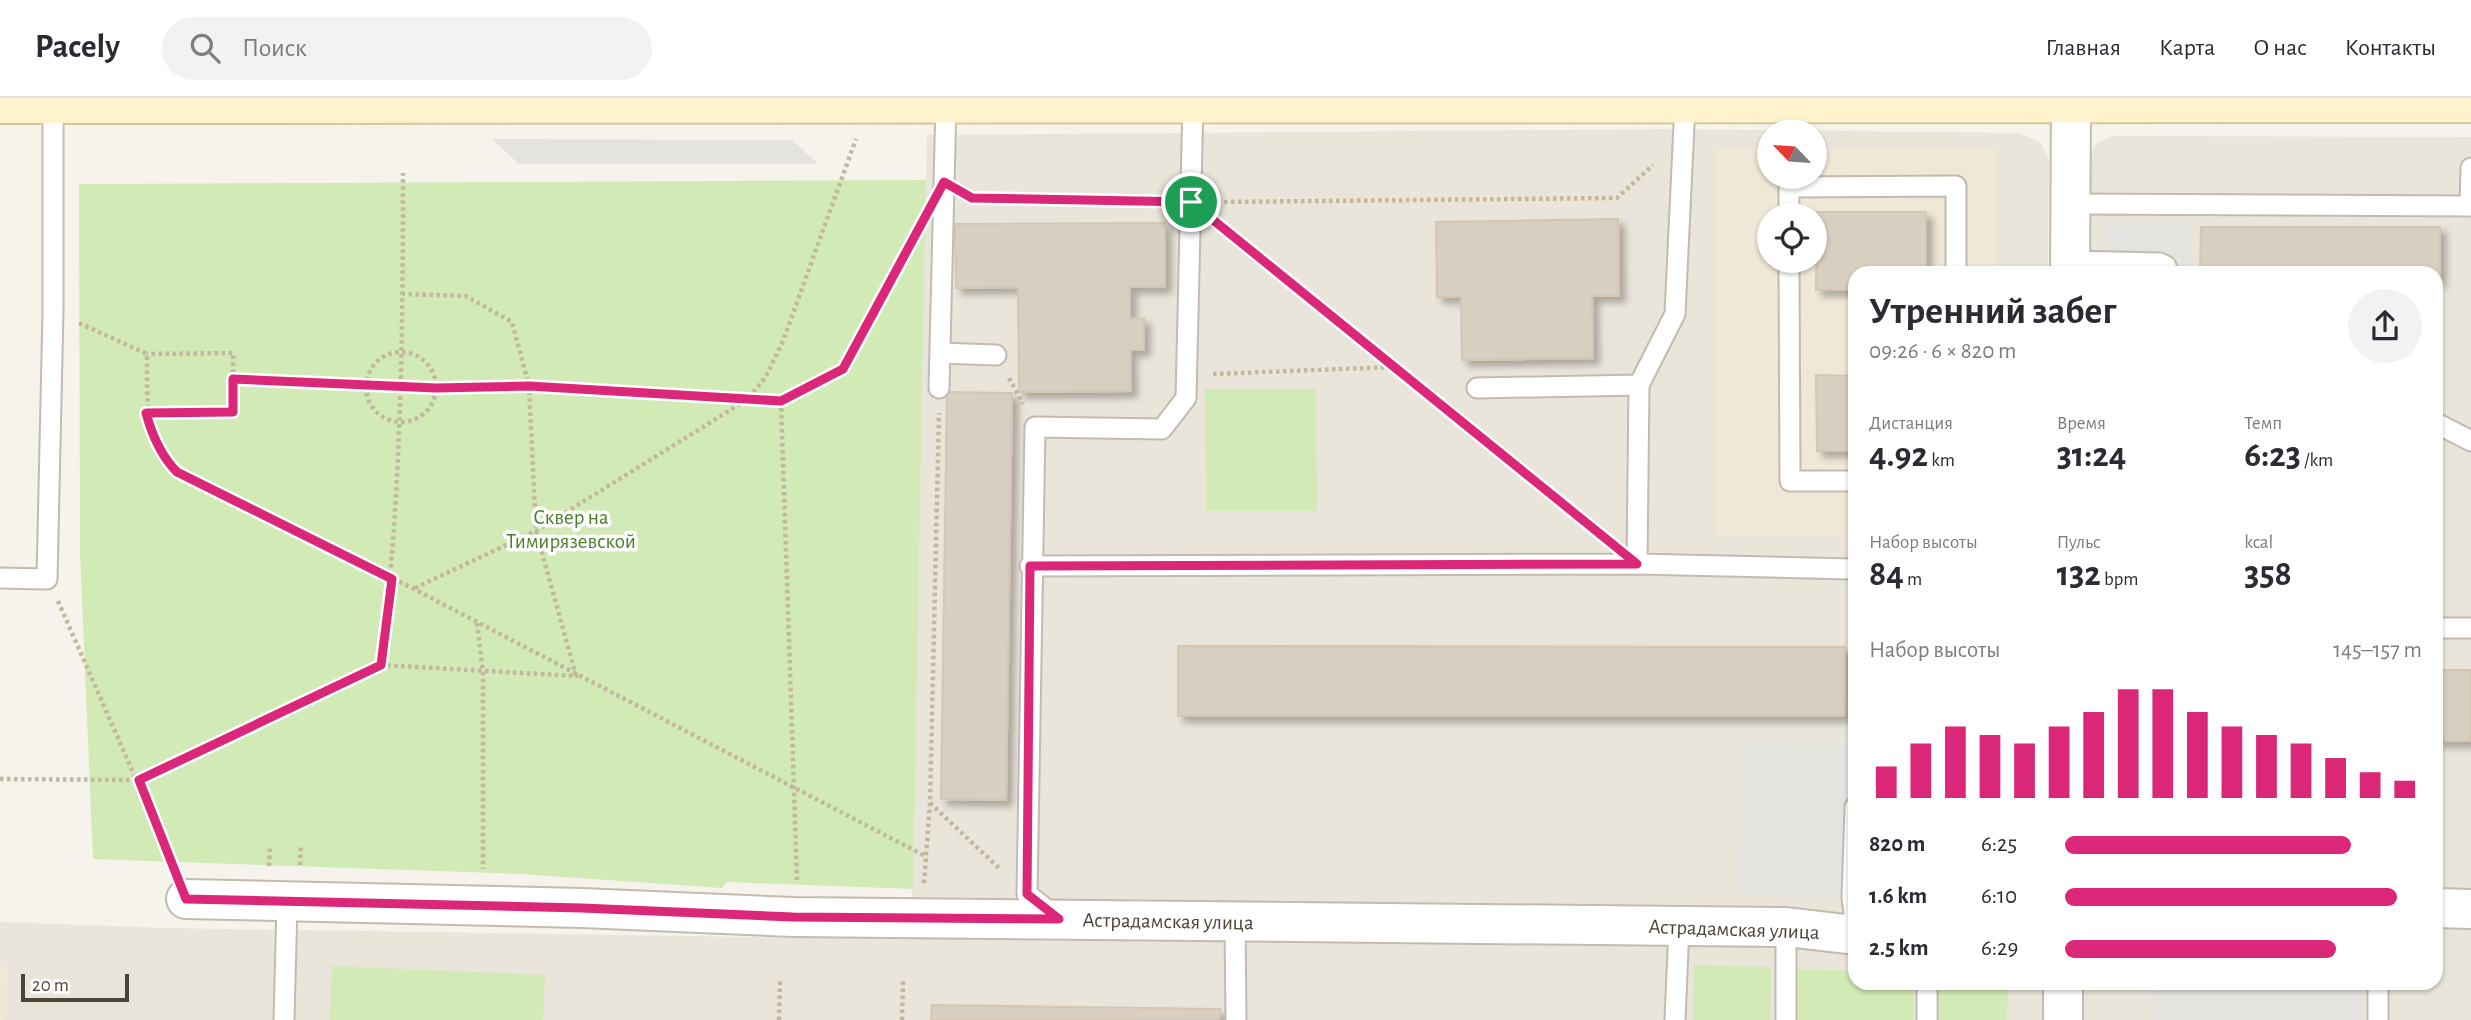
<!DOCTYPE html>
<html lang="ru">
<head>
<meta charset="utf-8">
<style>
	body { margin:0; font-family:"Alegreya Sans",sans-serif; background:#f2f2f3; color:#2b2b33; height:100vh; display:flex; flex-direction:column; font-size:26px; white-space:nowrap }
	* { box-sizing:border-box; margin:0 }
	p { font-size:23px; color:#7c7c81 }
	.icon { flex:none; width:38px; height:38px; fill:none; stroke:currentColor; stroke-width:2; stroke-linecap:round; stroke-linejoin:round }
	.map { position:relative; flex:1; overflow:hidden }
	.side { position:absolute; left:1848px; top:168px; width:595px; height:724px; display:flex; flex-direction:column; background:#fff; border-radius:21px; box-shadow:0 2px 5px #0004 }
	.side>* { flex:none }
	.needle { width:46px; rotate:295deg }
	.fabs { position:absolute; left:1757px; top:21px; display:grid; gap:14px }
	.fabs a { display:grid; place-items:center; width:70px; height:70px; border-radius:50%; background:#fff; box-shadow:0 2px 5px #0004; font-size:35px }
	.scale { position:absolute; left:21px; bottom:18px; width:108px; box-sizing:border-box; padding-left:7px; border:4px solid #4b4439; border-top:0; font-size:19px; line-height:24px; white-space:nowrap; color:#4b4439; -webkit-text-stroke:5px #fff; paint-order:stroke }
	.pin { position:absolute; display:grid; place-items:center; width:60px; height:60px; color:#fff; margin:-30px; border:4px solid #fff; border-radius:50%; box-shadow:0 2px 7px #0007 }
	.round { display:grid; place-items:center; flex:none; width:74px; height:74px; border-radius:37px; background:#f2f2f3 }
	.head { display:flex; align-items:center; justify-content:space-between; height:119px; padding:0 21px }
	h1 { font-size:38px; font-weight:600; line-height:52px }
	.figures { display:grid; grid-template-columns:repeat(3,1fr); gap:10px; height:119px; padding:7px 21px }
	.figures div { display:grid; align-content:center }
	.figures b { font-size:35px; font-weight:600 }
	.figures small { font-size:19px; font-weight:400 }
	.figures p { font-size:19px }
	.chart { height:196px; padding:14px 21px }
	.chart p { display:flex; justify-content:space-between }
	.chart svg { width:100%; height:126px; margin-top:7px; stroke:#db2777; stroke-width:6 }
	ul { padding:0 21px; list-style:none; font-size:23px }
	li { display:grid; grid-template-columns:112px 84px 1fr; align-items:center; height:52px }
	li i { height:18px; border-radius:9px; background:#db2777 }
	header { display:flex; align-items:center; gap:42px; box-sizing:border-box; height:98px; padding:0 35px; background:#fff; border-bottom:2px solid #e1e1e2 }
	header strong { font-size:33px }
	nav { display:flex; gap:38px; margin-inline-start:auto; font-size:24px }
	.search { width:490px; height:63px; background:#f2f2f3; display:flex; align-items:center; gap:18px; box-sizing:border-box; padding:0 24px; border-radius:38px; color:#7c7c81; font-size:26px }
	.map>svg:first-child { display:block }
</style>
</head>
<body>
<header>
<strong>Pacely</strong>
<div class="search"><svg class="icon" aria-label="search" viewBox="0 0 24 24"><circle cx="10" cy="10" r="6"/><path d="M15 15l6 6"/></svg>Поиск</div>
<nav><a>Главная</a><a>Карта</a><a>О нас</a><a>Контакты</a></nav>
</header>
<div class="map">
<svg width="2471" height="922" viewBox="0 0 2471 922">
	<defs>
		<filter id="shadow"><feDropShadow dx="6" dy="6" stdDeviation="3.5" flood-color="#0004"/></filter>
	</defs>
	<rect width="100%" height="100%" fill="#f6f3ec"/>
	<path fill="#eae5da" fill-rule="evenodd" d="M1662 31 2019 35 2041 45 2049 62 2048 175H1855V819L912 803 927 37ZM1769 33H1815V79H1769ZM1769 117H1815V163H1769Z
		M2112 38 2471 39V790H2436V175H2087L2090 58 2098 44Z
		M0 824 166 830 747 839 1855 850V886H2038L2045 905V922H0Z
		M2436 828H2471V922H2080L2083 886H2436Z"/>
	<path fill="#efe8d6" fill-rule="evenodd" d="M1998 49V175H1855V438L1714 439V50H1769V79H1815V50ZM1769 117H1815V163H1769Z
		M0 868H7L6 922H0Z"/>
	<path fill="#d2eab5" d="M926 82 913 791 726 784 722 790 521 776 93 761 80 454 79 86Z
		M1205 291H1316L1317 413H1206Z
		M1694 867 1771 869 1770 922H1693Z
		M332 868 545 877 543 922H330Z
		M1793 871 1855 873V886H1914L1913 922H1793Z
		M1935 886H2008L2007 922H1934Z"/>
	<path fill="#e5e3e0" d="M492 41 792 42 818 66H519Z
		M2190 126V175H2108L2107 127Z
		M1745 645 1855 649 1852 800 1739 796Z
		M2154 886H2362V922H2153Z"/>
	<path fill="#d8cfc1" stroke="#d3c7b4" stroke-width="2" filter="url(#shadow)" d="M1817 114H1926V175H1855V192H1816Z
		M1618 121 1619 198H1592L1593 260 1462 262 1461 199H1437L1436 124Z
		M1165 125V189H1130V221L1144 220V252H1130L1131 293 1019 294 1018 189 956 190 955 126Z
		M2201 129H2440V183H2436V175H2200Z
		M1816 277 1855 278V353H1817Z
		M947 294 1012 295 1006 702 941 701Z
		M1178 548 1845 549 1844 618H1178Z
		M2436 572H2471V643H2436Z
		M932 907 1220 911 1219 922H931Z"/>
	<g fill="none" stroke-linecap="round" stroke-linejoin="round">
		<g stroke="#c2bbae" stroke-width="23">
			<path id="lane" d="M2070 106 2471 108
				M2470 108 2471 70
				M1789 117V89L1956 88V175
				M1789 163 1790 383H1855
				M2070 163 2160 165 2166 168 2168 175
				M940 255 996 257
				M939 290 946 5
				M1477 290 1639 287
				M2436 325 2471 343
				M1637 466 1639 287 1675 216 1685 6
				M1030 468 1637 466 1851 471
				M0 480 47 481 53 213V6
				M2436 530H2471
				M1855 709 1852 800 1855 823
				M1055 818 1027 796 1035 329 1162 331 1186 300 1193 4
				M1235 824 1236 922
				M284 922 287 805
				M1675 922 1679 828
				M1786 922V829
				M1927 922V886
				M2378 922V886"/>
		</g>
		<g stroke="#c2bbae" stroke-width="42">
			<path id="street" d="M2070 175 2071 6
				M186 801 582 810 793 819 1786 829 1855 837
				M2436 810 2471 811
				M2063 886V922"/>
		</g>
		<g stroke="#d6c79b" stroke-width="42">
			<path id="secondary" d="M0 6 2471 5"/>
		</g>
		<path stroke="#c4b79f" stroke-width="4.5" stroke-dasharray="3.5 3.5" stroke-linecap="butt" d="M972 99 1162 103
			M1217 104 1617 100 1653 67
			M1218 127 1603 439
			M79 225 147 256C147 301 144 340 177 374L414 491 927 759
			M366 289a35 35 0 1 1 70 0a35 35 0 1 1-70 0Z
			M1213 276 1393 269
			M1009 280 1023 306
			M233 281 437 290 529 288 781 303 843 271 913 142
			M781 303 797 782
			M146 315 233 314V255L147 256
			M415 490 536 433 748 301 765 280 783 243 856 41
			M58 503 174 768
			M477 525 483 575V771
			M381 567C401 404 403 240 403 75
			M0 681 139 682 381 567 576 578 536 433 529 288 512 224 466 198 403 196
			M930 705 1000 771
			M300 767 301 747
			M269 768 270 747
			M924 785 930 705 939 315
			M779 922 780 882
			M902 922 903 883"/>
		<use href="#lane" stroke="#fff" stroke-width="19"/>
		<use href="#street" stroke="#fff" stroke-width="38"/>
		<use href="#secondary" stroke="#fff3cd" stroke-width="38"/>
	</g>
	<g fill="none" stroke-linecap="round" stroke-linejoin="round">
		<g stroke="#fff" stroke-width="14">
			<path id="route" d="M944 84 972 100 1191 104 1637 466 1030 468 1027 796 1059 821 793 819 582 810 186 801 139 682 381 567 392 481 177 374C161 358 152 337 146 315L233 314V281L436 290 529 288 781 303 843 271Z"/>
		</g>
		<use href="#route" stroke="#db2777" stroke-width="9"/>
	</g>
	<g text-anchor="middle" stroke-width="7" stroke-linejoin="round" paint-order="stroke">
		<g font-size="21" fill="#4a7f2a" stroke="#fff">
			<text x="571" y="426">Сквер на<tspan x="571" dy="24">Тимирязевской</tspan></text>
		</g>
		<g font-size="21" fill="#4b4439" stroke="#fff">
			<text transform="translate(1168 823) rotate(1)" y="7">Астрадамская улица</text>
			<text transform="translate(1734 831) rotate(2)" y="7">Астрадамская улица</text>
		</g>
	</g>
</svg>
<div class="fabs">
<a><svg class="needle" viewBox="-14 -14 28 28"><path d="M0-13l5 13h-10z" fill="#e53935"/><path d="M0 13l5-13h-10z" fill="#7c7c81"/></svg></a>
<a><svg class="icon" aria-label="locate" viewBox="0 0 24 24"><circle cx="12" cy="12" r="6"/><path d="M12 2v4M12 18v4M2 12h4M18 12h4"/></svg></a>
</div>
<div class="scale">20 m</div>
<div class="pin" style="left:1191px;top:104px;background:#1e9e55"><svg class="icon" aria-label="arrive" viewBox="0 0 24 24"><path d="M6 21V4h12l-3 4 3 4H6"/></svg></div>
<section class="side">
<div class="head"><div><h1>Утренний забег</h1><p>09:26 · 6 × 820 m</p></div><a class="round"><svg class="icon" aria-label="share" viewBox="0 0 24 24"><path d="M12 15V3M7 8l5-5 5 5M5 13v7h14v-7"/></svg></a></div>
<div class="figures">
<div><p>Дистанция</p><b>4.92<small> km</small></b></div>
<div><p>Время</p><b>31:24</b></div>
<div><p>Темп</p><b>6:23<small> /km</small></b></div>
</div>
<div class="figures">
<div><p>Набор высоты</p><b>84<small> m</small></b></div>
<div><p>Пульс</p><b>132<small> bpm</small></b></div>
<div><p>kcal</p><b>358</b></div>
</div>
<div class="chart"><p><span>Набор высоты</span>145–157 m</p>
<svg viewBox="0 0 160 44" preserveAspectRatio="none"><path d="M5 44V33M15 44V25M25 44V19M35 44V22M45 44V25M55 44V19M65 44V14M75 44V6M85 44V6M95 44V14M105 44V19M115 44V22M125 44V25M135 44V30M145 44V35M155 44V38"/></svg>
</div>
<ul>
<li><b>820 m</b>6:25<i style="width:80%"></i></li>
<li><b>1.6 km</b>6:10<i style="width:93%"></i></li>
<li><b>2.5 km</b>6:29<i style="width:76%"></i></li>
</ul>
</section>
</div>
</body>
</html>
